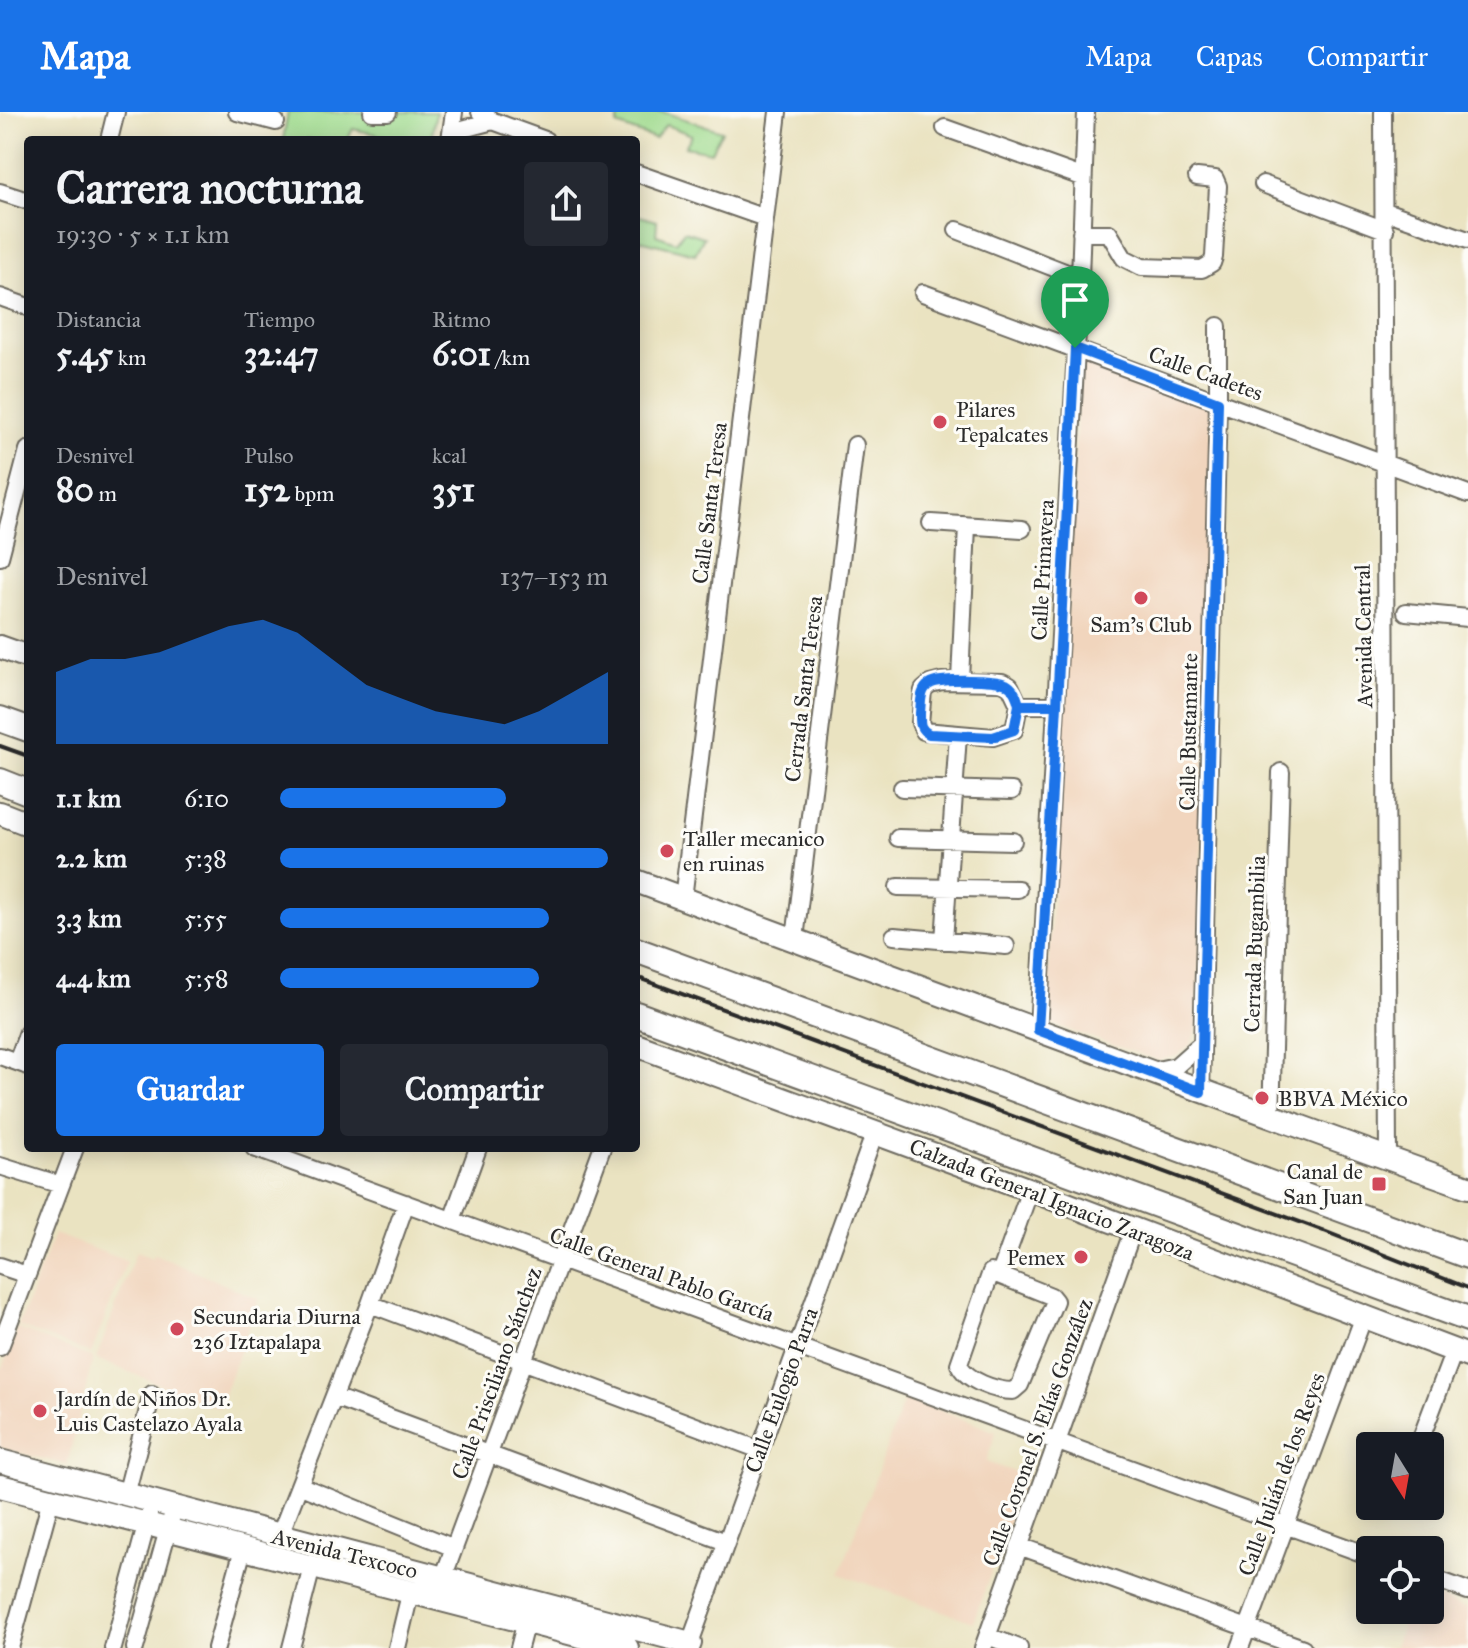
<!DOCTYPE html>
<html lang="es">
<head>
<meta charset="utf-8">
<style>
	body { margin:0; font-family:"IM FELL Great Primer",serif; background:#242831; color:#f1f3f6; height:100vh; display:flex; flex-direction:column; font-size:30px; white-space:nowrap }
	* { box-sizing:border-box; margin:0 }
	p { font-size:26px; color:#9ea1a6 }
	.icon { flex:none; width:44px; height:44px; fill:none; stroke:currentColor; stroke-width:2; stroke-linecap:round; stroke-linejoin:round }
	.map { position:relative; flex:1; overflow:hidden }
	.panel { position:absolute; left:24px; top:24px; width:616px; height:1016px; display:flex; flex-direction:column; background:#171b24; border-radius:8px; box-shadow:0 4px 20px #0003 }
	.panel>* { flex:none }
	.needle { width:52px; rotate:169deg }
	.fabs { position:absolute; left:1356px; top:1320px; display:grid; gap:16px }
	.fabs a { display:grid; place-items:center; width:88px; height:88px; border-radius:8px; background:#171b24; box-shadow:0 4px 20px #0003; font-size:40px }
	.pin { position:absolute; display:grid; place-items:center; width:68px; height:68px; color:#fff; margin:-82px -34px; border-radius:50% 50% 50% 0; rotate:-45deg; box-shadow:0 0 8px #0007 }
	.pin .icon { rotate:45deg }
	.round { display:grid; place-items:center; flex:none; width:84px; height:84px; border-radius:8px; background:#242831 }
	.head { display:flex; align-items:center; justify-content:space-between; height:136px; padding:0 32px }
	h1 { font-size:44px; font-weight:700; line-height:60px }
	.metrics { display:grid; grid-template-columns:repeat(3,1fr); gap:12px; height:136px; padding:8px 32px }
	.metrics div { display:grid; align-content:center }
	.metrics b { font-size:34px; font-weight:700 }
	.metrics small { font-size:22px; font-weight:400 }
	.metrics p { font-size:22px }
	.chart { height:224px; padding:16px 32px }
	.chart p { display:flex; justify-content:space-between }
	.chart svg { width:100%; height:144px; margin-top:8px; fill:#1a73e8; opacity:.7 }
	.button { display:flex; gap:16px; margin-top:auto; padding:16px 32px }
	.button a { flex:1; height:92px; border-radius:8px; background:#1a73e8; color:#fff; font-size:32px; font-weight:700; line-height:92px; text-align:center }
	.button a+a { background:#242831; color:#f1f3f6 }
	ul { padding:0 32px; list-style:none; font-size:26px }
	li { display:grid; grid-template-columns:128px 96px 1fr; align-items:center; height:60px }
	li i { height:20px; border-radius:10px; background:#1a73e8 }
	header { display:flex; align-items:center; gap:48px; box-sizing:border-box; height:112px; padding:0 40px; background:#1a73e8; color:#fff }
	header strong { font-size:38px }
	nav { display:flex; gap:44px; margin-inline-start:auto; font-size:28px }
	.map>svg:first-child { display:block }
</style>
</head>
<body>
<header>
<strong>Mapa</strong>
<nav><a>Mapa</a><a>Capas</a><a>Compartir</a></nav>
</header>
<div class="map">
<svg width="1468" height="1536" viewBox="0 0 1468 1536">
	<rect width="100%" height="100%" fill="#fdfcf7"/>
	<filter id="ink" filterUnits="userSpaceOnUse"><feTurbulence type="fractalNoise" baseFrequency=".0125" numOctaves="2"/><feDisplacementMap in="SourceGraphic" scale="16" xChannelSelector="R" yChannelSelector="G"/><feConvolveMatrix kernelMatrix="1 2 1 2 8 2 1 2 1" color-interpolation-filters="sRGB"/></filter>
	<filter id="wash" filterUnits="userSpaceOnUse"><feTurbulence type="fractalNoise" baseFrequency=".006" numOctaves="4" result="noise"/><feDisplacementMap in="SourceGraphic" scale="32" xChannelSelector="R" yChannelSelector="G"/><feGaussianBlur stdDeviation="1.8" result="paint"/><feColorMatrix in="noise" values="0 0 0 0 0 0 0 0 0 0 0 0 0 0 0 0 0 1.4 0 .05"/><feComposite in="paint" operator="in"/></filter>
	<g filter="url(#wash)">
		<rect width="100%" height="100%" fill="#eae3c1"/>
		<path fill="#f1d5bd" d="M1080 245 1212 296 1198 915 1191 932 1177 944 1157 948 1046 910Z
			M54 1122 127 1149 91 1242 18 1214Z
			M136 1140 152 1146 154 1142 258 1187 219 1296 96 1247Z
			M17 1216 93 1246 67 1353 0 1336V1261Z
			M905 1285 996 1320 986 1350 1026 1364 973 1510 840 1462Z
			M1430 1483 1468 1497V1536H1394L1407 1498H1430Z"/>
		<path fill="#9fda8d" stroke="#65825c" stroke-width="2" d="M288 0H436L431 28H401L353 17 347 28H283Z
			M620 0H663L722 19 711 40 685 35 692 23 666 13 655 27 617 13Z
			M636 103 657 109 656 123 676 130 684 119 704 125 695 142 636 127Z"/>
	</g>
	<g filter="url(#ink)">
		<g fill="none" stroke-linecap="round" stroke-linejoin="round">
			<g stroke="#6e6b60" stroke-width="20">
				<path id="minor" d="M237 0 276 10
					M372 0H388
					M480 0 493 9 545 28
					M1383 0 1388 1047
					M945 16 1082 65
					M451 20 493 9
					M109 28 116 0
					M450 28 454 0
					M636 61 765 106
					M1263 72 1385 118
					M0 80 28 89
					M1385 99 1468 128
					M957 118 1080 166
					M1081 121H1109L1124 146 1142 155 1202 157 1212 151 1214 145 1218 74 1215 67 1197 65
					M923 181 1468 382
					M0 185 28 195
					M931 411 1022 417
					M0 445 28 338
					M1406 500 1468 506
					M960 568 967 414
					M942 569 1002 570 1010 574 1019 593 1014 618 993 625 924 619 920 611 923 578 930 572Z
					M1019 593H1057
					M902 676 1012 679
					M898 726 1013 729
					M898 775 1018 777
					M683 787 778 0
					M894 824 1006 834
					M795 827 855 333
					M944 829 958 623
					M1038 918 1080 166 1086 0
					M0 944 28 954
					M17 950 28 920
					M1152 959 1176 954 1202 931
					M1201 980 1218 290V214
					M1271 1006 1281 660
					M254 1036 1370 1444
					M0 1054 61 1073
					M452 1108 478 1036
					M0 1154 27 1163
					M991 1160 1051 1184 1055 1189 1020 1273 1013 1279C996 1279 966 1269 959 1252Z
					M1000 1162 1030 1078
					M370 1192 760 1338
					M0 1235 75 1036
					M334 1285 726 1430
					M1418 1334 1454 1239
					M301 1374 454 1436
					M126 1383 152 1282
					M279 1425 370 1192 406 1091
					M1019 1434 1303 1536
					M1430 1465 1468 1479
					M988 1524 1019 1536
					M690 1531 875 1020
					M10 1536 51 1387
					M113 1536 149 1403
					M135 1536 171 1407
					M216 1536 243 1437
					M291 1536 312 1455
					M397 1536 410 1482 443 1466 602 1036
					M519 1536 526 1509
					M983 1536 1133 1118
					M1240 1536 1364 1204"/>
			</g>
			<g stroke="#6e6b60" stroke-width="26">
				<path id="major" d="M0 535 28 545
					M0 701 28 712
					M636 769C913 872 1190 976 1468 1075
					M636 933 1030 1078 1468 1244
					M0 1349 690 1531 688 1536
					M0 1374 627 1536"/>
			</g>
			<g stroke="#6e6b60" stroke-width="28">
				<path id="highway" d="M0 607 28 617
					M0 669 28 680
					M636 838 1468 1144
					M636 902 1468 1207"/>
			</g>
			<use href="#minor" stroke="#fff" stroke-width="16"/>
			<use href="#major" stroke="#fff" stroke-width="22"/>
			<use href="#highway" stroke="#fff" stroke-width="24"/>
			<path stroke="#2b2b2b" stroke-width="4" d="M0 634 28 644
				M636 865 1324 1119 1468 1176"/>
		</g>
	</g>
	<g fill="none" stroke-linecap="round" stroke-linejoin="round" filter="url(#ink)">
		<g stroke="#fff" stroke-width="16">
			<path id="route" d="M1075 236 1057 593H1019C1017 584 1014 576 1006 572 994 567 941 566 930 572 920 577 921 591 920 601 920 611 919 617 929 622L993 625 1014 618 1019 593H1057L1038 918 1201 980 1218 290 1075 236"/>
		</g>
		<use href="#route" stroke="#1a73e8" stroke-width="10"/>
	</g>
	<g fill="#d1495b" stroke="#fdfcf7" stroke-width="3">
		<circle cx="940" cy="310" r="8"/>
		<circle cx="1141" cy="486" r="8"/>
		<circle cx="667" cy="739" r="8"/>
		<circle cx="1262" cy="986" r="8"/>
		<rect x="1371" y="1064" width="16" height="16" rx="4"/>
		<circle cx="1081" cy="1145" r="8"/>
		<circle cx="177" cy="1217" r="8"/>
		<circle cx="40" cy="1299" r="8"/>
	</g>
	<g text-anchor="middle" stroke-width="6" stroke-linejoin="round" paint-order="stroke">
		<g font-size="22" fill="#2b2b2b" stroke="#fdfcf7">
			<text transform="translate(1206 261) rotate(20)" y="8">Calle Cadetes</text>
			<text transform="translate(709 391) rotate(-83)" y="8">Calle Santa Teresa</text>
			<text transform="translate(1042 458) rotate(-87)" y="8">Calle Primavera</text>
			<text transform="translate(1363 524) rotate(-91)" y="8">Avenida Central</text>
			<text transform="translate(803 577) rotate(-83)" y="8">Cerrada Santa Teresa</text>
			<text transform="translate(1188 620) rotate(-89)" y="8">Calle Bustamante</text>
			<text transform="translate(1254 832) rotate(-88)" y="8">Cerrada Bugambilia</text>
			<text transform="translate(1052 1087) rotate(21)" y="8">Calzada General Ignacio Zaragoza</text>
			<text transform="translate(662 1162) rotate(20)" y="8">Calle General Pablo García</text>
			<text transform="translate(496 1261) rotate(-70)" y="8">Calle Prisciliano Sánchez</text>
			<text transform="translate(781 1278) rotate(-70)" y="8">Calle Eulogio Parra</text>
			<text transform="translate(1037 1320) rotate(-70)" y="8">Calle Coronel S. Elías González</text>
			<text transform="translate(1281 1362) rotate(-70)" y="8">Calle Julián de los Reyes</text>
			<text transform="translate(345 1441) rotate(14)" y="8">Avenida Texcoco</text>
		</g>
		<g font-size="22" fill="#2b2b2b" stroke="#fdfcf7" text-anchor="start">
			<text x="956" y="305">Pilares<tspan x="956" dy="25">Tepalcates</tspan></text>
			<text x="1141" y="520" text-anchor="middle">Sam's Club</text>
			<text x="683" y="734">Taller mecanico<tspan x="683" dy="25">en ruinas</tspan></text>
			<text x="1278" y="994">BBVA México</text>
			<text x="1363" y="1067" text-anchor="end">Canal de<tspan x="1363" dy="25">San Juan</tspan></text>
			<text x="1065" y="1153" text-anchor="end">Pemex</text>
			<text x="193" y="1212">Secundaria Diurna<tspan x="193" dy="25">236 Iztapalapa</tspan></text>
			<text x="56" y="1294">Jardín de Niños Dr.<tspan x="56" dy="25">Luis Castelazo Ayala</tspan></text>
		</g>
	</g>
</svg>
<div class="fabs">
<a><svg class="needle" viewBox="-14 -14 28 28"><path d="M0-13l5 13h-10z" fill="#e53935"/><path d="M0 13l5-13h-10z" fill="#9ea1a6"/></svg></a>
<a><svg class="icon" aria-label="locate" viewBox="0 0 24 24"><circle cx="12" cy="12" r="6"/><path d="M12 2v4M12 18v4M2 12h4M18 12h4"/></svg></a>
</div>
<div class="pin" style="left:1075px;top:236px;background:#1e9e55"><svg class="icon" aria-label="arrive" viewBox="0 0 24 24"><path d="M6 21V4h12l-3 4 3 4H6"/></svg></div>
<section class="panel">
<div class="head"><div><h1>Carrera nocturna</h1><p>19:30 · 5 × 1.1 km</p></div><a class="round"><svg class="icon" aria-label="share" viewBox="0 0 24 24"><path d="M12 15V3M7 8l5-5 5 5M5 13v7h14v-7"/></svg></a></div>
<div class="metrics">
<div><p>Distancia</p><b>5.45<small> km</small></b></div>
<div><p>Tiempo</p><b>32:47</b></div>
<div><p>Ritmo</p><b>6:01<small> /km</small></b></div>
</div>
<div class="metrics">
<div><p>Desnivel</p><b>80<small> m</small></b></div>
<div><p>Pulso</p><b>152<small> bpm</small></b></div>
<div><p>kcal</p><b>351</b></div>
</div>
<div class="chart"><p><span>Desnivel</span>137–153 m</p>
<svg viewBox="0 0 160 44" preserveAspectRatio="none"><path d="M0 44V22L10 18L20 18L30 16L40 12L50 8L60 6L70 10L80 18L90 26L100 30L110 34L120 36L130 38L140 34L150 28L160 22V44z"/></svg>
</div>
<ul>
<li><b>1.1 km</b>6:10<i style="width:69%"></i></li>
<li><b>2.2 km</b>5:38<i style="width:100%"></i></li>
<li><b>3.3 km</b>5:55<i style="width:82%"></i></li>
<li><b>4.4 km</b>5:58<i style="width:79%"></i></li>
</ul>
<div class="button"><a>Guardar</a><a>Compartir</a></div>
</section>
</div>
</body>
</html>
